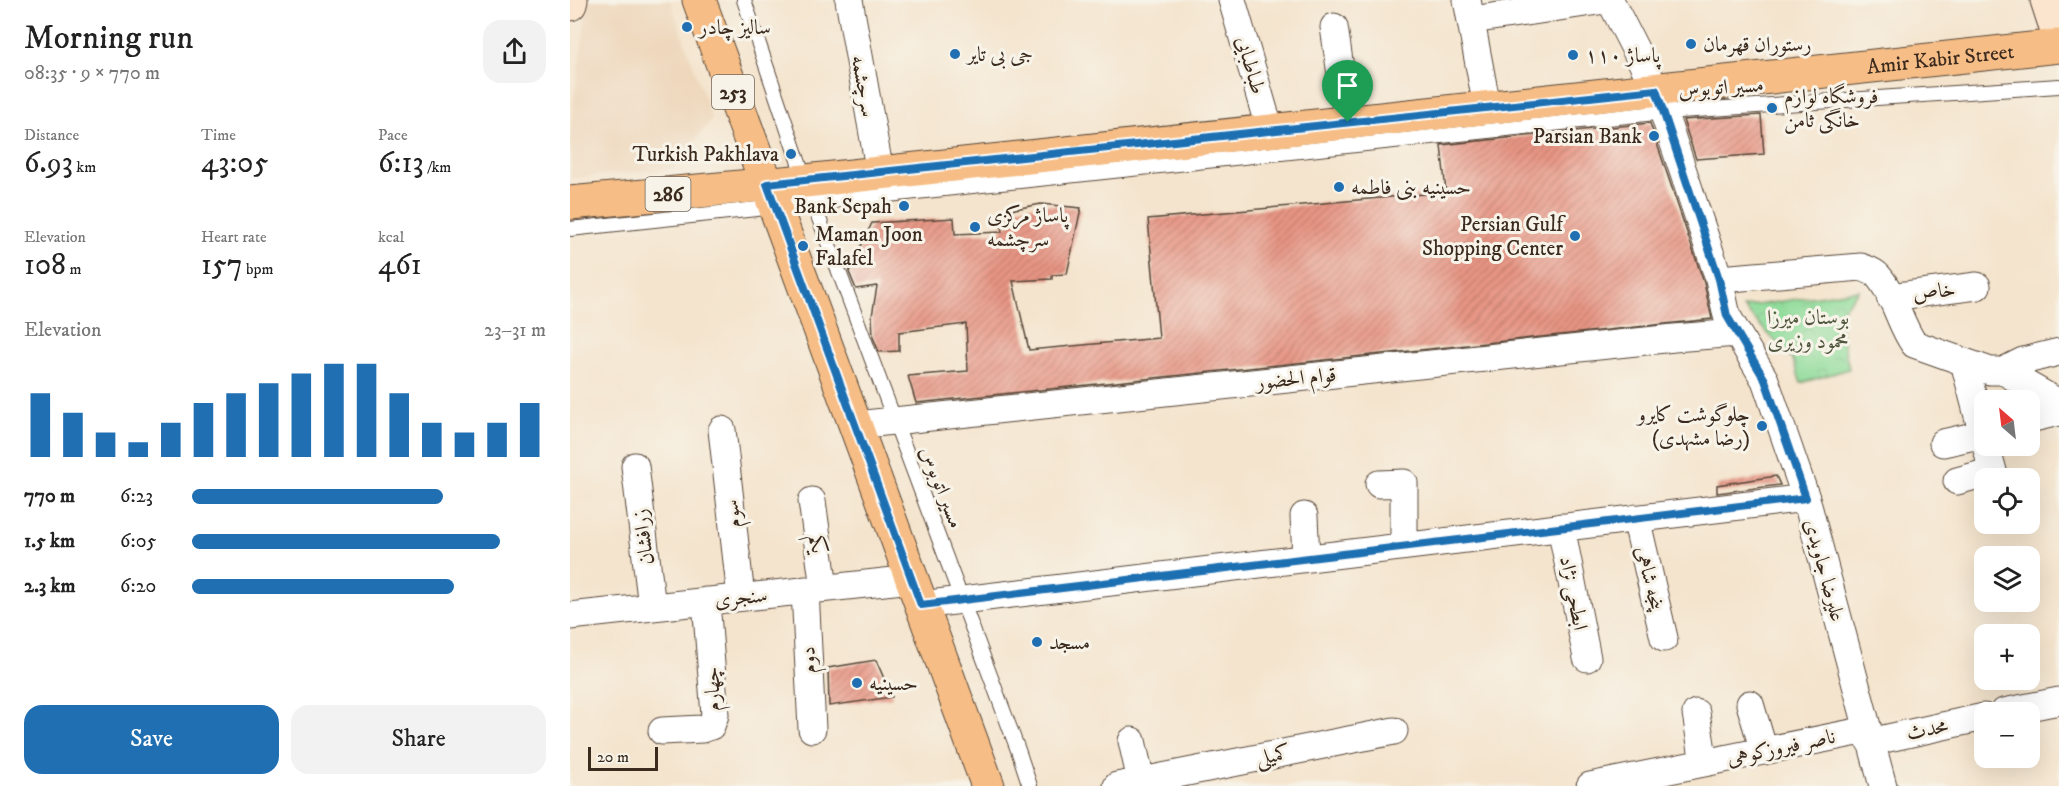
<!DOCTYPE html>
<html lang="en">
<head>
<meta charset="utf-8">
<style>
	body { margin:0; font-family:"IM FELL DW Pica",Amiri,serif; background:#f2f2f2; color:#222; height:100vh; display:flex; flex-direction:column; font-size:22px; white-space:nowrap }
	* { box-sizing:border-box; margin:0 }
	p { font-size:20px; color:#767676 }
	.icon { flex:none; width:33px; height:33px; fill:none; stroke:currentColor; stroke-width:2; stroke-linecap:round; stroke-linejoin:round }
	.map { position:relative; flex:1; overflow:hidden }
	.side { display:flex; flex-direction:column; background:#fff; width:570px }
	.side>* { flex:none }
	.needle { width:39px; rotate:332deg }
	.tools { position:absolute; left:1404px; top:390px; display:grid; gap:12px }
	.tools a { display:grid; place-items:center; width:66px; height:66px; border-radius:12px; background:#fff; box-shadow:0 6px 24px #0002; font-size:30px }
	.scale { position:absolute; left:18px; bottom:15px; width:70px; box-sizing:border-box; padding-left:6px; border:3px solid #3b2a1e; border-top:0; font-size:16px; line-height:21px; white-space:nowrap; color:#3b2a1e; -webkit-text-stroke:4px #f7f3e8; paint-order:stroke }
	.pin { position:absolute; display:grid; place-items:center; width:51px; height:51px; color:#fff; margin:-62px -26px; border-radius:50% 50% 50% 0; rotate:-45deg; box-shadow:0 0 6px #0007 }
	.pin .icon { rotate:45deg }
	.round { display:grid; place-items:center; flex:none; width:63px; height:63px; border-radius:18px; background:#f2f2f2 }
	.head { display:flex; align-items:center; justify-content:space-between; height:102px; padding:0 24px }
	h1 { font-size:33px; font-weight:600; line-height:45px }
	.figures { display:grid; grid-template-columns:repeat(3,1fr); gap:9px; height:102px; padding:6px 24px }
	.figures div { display:grid; align-content:center }
	.figures b { font-size:30px; font-weight:600 }
	.figures small { font-size:16px; font-weight:400 }
	.figures p { font-size:16px }
	.chart { height:168px; padding:12px 24px }
	.chart p { display:flex; justify-content:space-between }
	.chart svg { width:100%; height:108px; margin-top:6px; stroke:#1f6fb2; stroke-width:6 }
	.button { display:flex; gap:12px; margin-top:auto; padding:12px 24px }
	.button a { flex:1; height:69px; border-radius:18px; background:#1f6fb2; color:#fff; font-size:24px; font-weight:600; line-height:69px; text-align:center }
	.button a+a { background:#f2f2f2; color:#222 }
	ul { padding:0 24px; list-style:none; font-size:20px }
	li { display:grid; grid-template-columns:96px 72px 1fr; align-items:center; height:45px }
	li i { height:15px; border-radius:8px; background:#1f6fb2 }
	main { display:flex; flex:1; min-height:0 }
	.map>svg:first-child { display:block }
</style>
</head>
<body>
<main>
<section class="side">
<div class="head"><div><h1>Morning run</h1><p>08:35 · 9 × 770 m</p></div><a class="round"><svg class="icon" aria-label="share" viewBox="0 0 24 24"><path d="M12 15V3M7 8l5-5 5 5M5 13v7h14v-7"/></svg></a></div>
<div class="figures">
<div><p>Distance</p><b>6.93<small> km</small></b></div>
<div><p>Time</p><b>43:05</b></div>
<div><p>Pace</p><b>6:13<small> /km</small></b></div>
</div>
<div class="figures">
<div><p>Elevation</p><b>108<small> m</small></b></div>
<div><p>Heart rate</p><b>157<small> bpm</small></b></div>
<div><p>kcal</p><b>461</b></div>
</div>
<div class="chart"><p><span>Elevation</span>23–31 m</p>
<svg viewBox="0 0 160 44" preserveAspectRatio="none"><path d="M5 44V18M15 44V26M25 44V34M35 44V38M45 44V30M55 44V22M65 44V18M75 44V14M85 44V10M95 44V6M105 44V6M115 44V18M125 44V30M135 44V34M145 44V30M155 44V22"/></svg>
</div>
<ul>
<li><b>770 m</b>6:23<i style="width:71%"></i></li>
<li><b>1.5 km</b>6:05<i style="width:87%"></i></li>
<li><b>2.3 km</b>6:20<i style="width:74%"></i></li>
</ul>
<div class="button"><a>Save</a><a>Share</a></div>
</section>
<div class="map">
<svg width="1489" height="786" viewBox="0 0 1489 786">
	<defs>
		<pattern id="park-crowns" width="20" height="18" patternUnits="userSpaceOnUse" patternTransform="scale(1.5)"><rect width="20" height="18" fill="#8ddb99"/><path d="M2 6a3 3 0 1 1 6 0M12 15a3 3 0 1 1 6 0" fill="none" stroke="#7bbc83"/></pattern>
		<pattern id="building-hatch" width="6" height="6" patternUnits="userSpaceOnUse" patternTransform="scale(1.5)"><rect width="6" height="6" fill="#e89584"/><path d="M-1 1l2-2M0 6l6-6M5 7l2-2" fill="none" stroke="#bd7a6b"/></pattern>
	</defs>
	<rect width="100%" height="100%" fill="#f7f3e8"/>
	<filter id="ink" filterUnits="userSpaceOnUse"><feTurbulence type="fractalNoise" baseFrequency=".0167" numOctaves="2"/><feDisplacementMap in="SourceGraphic" scale="12" xChannelSelector="R" yChannelSelector="G"/><feConvolveMatrix kernelMatrix="1 2 1 2 8 2 1 2 1" color-interpolation-filters="sRGB"/></filter>
	<filter id="wash" filterUnits="userSpaceOnUse"><feTurbulence type="fractalNoise" baseFrequency=".008" numOctaves="4" result="noise"/><feDisplacementMap in="SourceGraphic" scale="24" xChannelSelector="R" yChannelSelector="G"/><feGaussianBlur stdDeviation="1.35" result="paint"/><feColorMatrix in="noise" values="0 0 0 0 0 0 0 0 0 0 0 0 0 0 0 0 0 1.4 0 .05"/><feComposite in="paint" operator="in"/></filter>
	<g filter="url(#wash)">
		<rect width="100%" height="100%" fill="#f4e4cd"/>
		<path fill="#eed7bb" d="M18 0H100L142 119 103 169 0 178V129Z"/>
		<path fill="url(#park-crowns)" stroke="#64825c" stroke-width="1.5" d="M1289 290 1268 315 1279 369 1231 383 1223 360 1173 307Z"/>
		<g id="blocks">
			<path fill="url(#building-hatch)" d="M1191 115 1194 154 1126 159 1113 120Z
				M1080 123 1134 283 1142 319 346 403 338 376 398 371 396 324 329 332V351L309 352 303 337 302 316 307 286 286 289 279 272 302 223 384 218 385 234 432 232 431 225 439 226 440 210 471 204 511 208 497 274 482 275V279L443 281 459 350 589 338 578 219 876 192 871 145Z
				M1206 476 1210 485 1147 493V485Z
				M306 660 322 697 259 706 258 668Z"/>
		</g>
	</g>
	<g filter="url(#ink)">
		<use href="#blocks" fill-opacity="0" stroke="#574638" stroke-width="1.5"/>
		<g fill="none" stroke-linecap="round" stroke-linejoin="round">
			<g stroke="#574638" stroke-width="16">
				<path id="lane" d="M174 0 235 181 448 750 460 786
					M0 229 1095 112 1489 86"/>
			</g>
			<g stroke="#574638" stroke-width="29">
				<path id="street" d="M279 0 310 173
					M662 0 700 131
					M897 0 917 107
					M1040 0 1086 90 1149 279 1157 316 1195 380 1236 498 1313 786
					M902 20 1035 0
					M764 27 778 122
					M1149 279 1291 267C1296 269 1304 271 1308 276 1325 295 1329 323 1344 344L1420 371H1433L1489 403
					M1320 297 1407 286
					M1394 362 1414 439
					M1433 371 1453 361 1489 352
					M1460 419 1489 412
					M286 425 1104 338 1167 333
					M152 430 171 597
					M1373 443 1413 434
					M65 466 82 607
					M1387 481 1423 471 1416 446
					M809 484 834 483V546
					M242 501 254 588
					M734 516 736 558
					M1066 518 1094 638
					M991 527 1017 658
					M235 590 242 729
					M351 605 1236 498
					M0 616 342 579
					M1180 704 1194 751
					M1434 712 1489 701
					M1126 713 1134 763
					M92 731 132 729 141 726 145 715 136 601
					M562 741 571 781
					M1300 742 1414 717
					M547 786 824 731
					M1020 786 1297 730"/>
			</g>
			<g stroke="#574638" stroke-width="35">
				<path id="secondary" d="M1477 0 1489 37
					M0 4 1 0"/>
			</g>
			<g stroke="#574638" stroke-width="35">
				<g id="primary">
					<path d="M129 0 418 786"/>
					<path id="s1" d="M0 203 235 181 1489 46"/>
				</g>
			</g>
			<use href="#lane" stroke="#fff" stroke-width="14"/>
			<use href="#street" stroke="#fff" stroke-width="27"/>
			<use href="#secondary" stroke="#fbe5cf" stroke-width="33"/>
			<use href="#primary" stroke="#f6be86" stroke-width="33"/>
		</g>
	</g>
	<g fill="none" stroke-linecap="round" stroke-linejoin="round" filter="url(#ink)">
		<g stroke="#fff" stroke-width="12">
			<path id="route" d="M1086 90 1149 279 1157 316 1195 380 1236 498 351 605 197 184Z"/>
		</g>
		<use href="#route" stroke="#1f6fb2" stroke-width="8"/>
	</g>
	<g fill="#1f6fb2" stroke="#f7f3e8" stroke-width="2">
		<circle cx="117" cy="27" r="6"/>
		<circle cx="1121" cy="44" r="6"/>
		<circle cx="385" cy="54" r="6"/>
		<circle cx="1003" cy="55" r="6"/>
		<circle cx="1202" cy="108" r="6"/>
		<circle cx="1084" cy="136" r="6"/>
		<circle cx="221" cy="154" r="6"/>
		<circle cx="769" cy="187" r="6"/>
		<circle cx="334" cy="206" r="6"/>
		<circle cx="405" cy="227" r="6"/>
		<circle cx="1005" cy="236" r="6"/>
		<circle cx="233" cy="246" r="6"/>
		<circle cx="1192" cy="426" r="6"/>
		<circle cx="467" cy="642" r="6"/>
		<circle cx="287" cy="683" r="6"/>
	</g>
	<g text-anchor="middle" stroke-width="6" stroke-linejoin="round" paint-order="stroke">
		<g fill="#f7f3e8" stroke="#73665b" stroke-width="1.5">
			<rect x="142" y="75" width="42" height="34" rx="4.5"/>
			<rect x="75.5" y="177" width="45" height="34" rx="4.5"/>
		</g>
		<g font-size="20" font-weight="bold" fill="#3b2a1e">
			<text x="163" y="99">253</text>
			<text x="98" y="201">286</text>
		</g>
		<g font-size="21" fill="#3b2a1e" stroke="#f7f3e8" text-anchor="start">
			<text x="129" y="34">سالیز چادر</text>
			<text x="1133" y="51">رستوران قهرمان</text>
			<text x="397" y="61">جی بی تایر</text>
			<text x="1015" y="62">پاساژ ۱۱۰</text>
			<text x="1214" y="103">فروشگاه لوازم<tspan x="1214" dy="24">خانگی ثامن</tspan></text>
			<text x="1072" y="143" text-anchor="end">Parsian Bank</text>
			<text x="209" y="161" text-anchor="end">Turkish Pakhlava</text>
			<text x="781" y="194">حسینیه بنی فاطمه</text>
			<text x="322" y="213" text-anchor="end">Bank Sepah</text>
			<text x="417" y="222">پاساژ مرکزی<tspan x="417" dy="24">سرچشمه</tspan></text>
			<text x="993" y="231" text-anchor="end">Persian Gulf<tspan x="993" dy="24">Shopping Center</tspan></text>
			<text x="245" y="241">Maman Joon<tspan x="245" dy="24">Falafel</tspan></text>
			<text x="1180" y="421" text-anchor="end">چلوگوشت کایرو<tspan x="1180" dy="24">(رضا مشهدی)</tspan></text>
			<text x="479" y="649">مسجد</text>
			<text x="299" y="690">حسینیه</text>
		</g>
		<g font-size="21" fill="#3b2a1e" stroke="#f7f3e8">
			<text dy="7" stroke="none"><textPath href="#s1" startOffset="1378">Amir Kabir Street</textPath></text>
			<text transform="translate(681 65) rotate(74)" y="7">طباطبایی</text>
			<text transform="translate(294 86) rotate(80)" y="7">سرچشمه</text>
			<text transform="translate(1151 87) rotate(-4)" y="7">مسیر اتوبوس</text>
			<text transform="translate(1364 291) rotate(-7)" y="7">خاص</text>
			<text transform="translate(726 378) rotate(-6)" y="7">قوام الحضور</text>
			<text transform="translate(372 487) rotate(69)" y="7">مسیر اتوبوس</text>
			<text transform="translate(162 514) rotate(-97)" y="7">سوم</text>
			<text transform="translate(73 537) rotate(-97)" y="7">زرافشان</text>
			<text transform="translate(248 544) rotate(83)" y="7">یکم</text>
			<text transform="translate(1255 570) rotate(75)" y="7">علیرضا جاویدی</text>
			<text transform="translate(1080 578) rotate(77)" y="7">پنجه شاهی</text>
			<text transform="translate(1004 593) rotate(79)" y="7">ابطحی نژاد</text>
			<text transform="translate(171 597) rotate(-6)" y="7">سنجری</text>
			<text transform="translate(238 660) rotate(-93)" y="7">دوم</text>
			<text transform="translate(142 689) rotate(-92)" y="7">چهارم</text>
			<text transform="translate(1357 729) rotate(-12)" y="7">محدث</text>
			<text transform="translate(1211 747) rotate(-12)" y="7">ناصر فیروزکوهی</text>
			<text transform="translate(703 755) rotate(-11)" y="7">کمیلی</text>
		</g>
		<g font-size="21" fill="#50563d" stroke="#f7f3e8">
			<text x="1238" y="324">بوستان میرزا<tspan x="1238" dy="24">محمود وزیری</tspan></text>
		</g>
	</g>
</svg>
<div class="tools">
<a><svg class="needle" viewBox="-14 -14 28 28"><path d="M0-13l5 13h-10z" fill="#e53935"/><path d="M0 13l5-13h-10z" fill="#767676"/></svg></a>
<a><svg class="icon" aria-label="locate" viewBox="0 0 24 24"><circle cx="12" cy="12" r="6"/><path d="M12 2v4M12 18v4M2 12h4M18 12h4"/></svg></a>
<a><svg class="icon" aria-label="layers" viewBox="0 0 24 24"><path d="M12 4l9 5-9 5-9-5zM3 14l9 5 9-5"/></svg></a>
<a>+</a>
<a>−</a>
</div>
<div class="scale">20 m</div>
<div class="pin" style="left:778px;top:122px;background:#1e9e55"><svg class="icon" aria-label="arrive" viewBox="0 0 24 24"><path d="M6 21V4h12l-3 4 3 4H6"/></svg></div>
</div>
</main>
</body>
</html>
